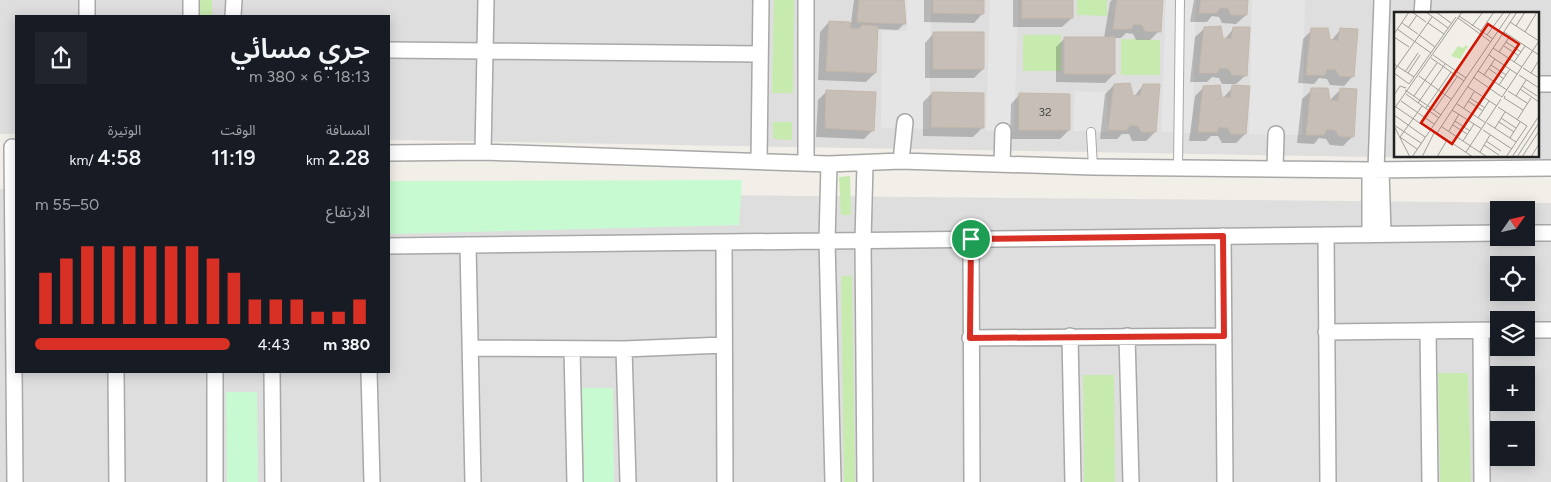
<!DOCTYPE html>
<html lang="ar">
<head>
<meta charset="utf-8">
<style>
	body { margin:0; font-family:Figtree,"Noto Sans Arabic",sans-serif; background:#20242c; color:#f1f3f6; direction:rtl; height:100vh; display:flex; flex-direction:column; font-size:19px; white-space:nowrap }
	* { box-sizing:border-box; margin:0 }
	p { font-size:16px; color:#9ea1a6 }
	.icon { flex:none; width:28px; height:28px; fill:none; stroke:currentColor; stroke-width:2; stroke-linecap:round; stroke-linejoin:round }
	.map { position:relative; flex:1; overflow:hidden; direction:ltr }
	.details { position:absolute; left:15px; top:15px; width:375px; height:358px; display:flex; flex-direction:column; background:#171b24; border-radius:0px; box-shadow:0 2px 12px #0003; direction:rtl }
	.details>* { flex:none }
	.needle { width:32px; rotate:56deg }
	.buttons { position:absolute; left:1490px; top:201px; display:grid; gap:10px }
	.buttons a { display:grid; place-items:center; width:45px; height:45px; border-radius:0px; background:#171b24; box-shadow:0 2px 12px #0003; font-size:25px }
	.pin { position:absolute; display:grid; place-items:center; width:42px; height:42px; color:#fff; margin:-21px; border:2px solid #fff; border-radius:50%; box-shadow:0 1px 5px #0007 }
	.round { display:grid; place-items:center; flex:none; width:52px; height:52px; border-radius:0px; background:#20242c }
	.overview { display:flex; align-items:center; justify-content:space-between; height:85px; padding:0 20px }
	h1 { font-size:28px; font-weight:600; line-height:38px }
	.stats { display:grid; grid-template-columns:repeat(3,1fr); gap:8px; height:85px; padding:5px 20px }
	.stats div { display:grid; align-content:center }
	.stats b { font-size:21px; font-weight:600 }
	.stats small { font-size:14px; font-weight:400 }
	.stats p { font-size:14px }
	.chart { height:140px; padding:10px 20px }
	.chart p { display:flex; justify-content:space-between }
	.chart svg { width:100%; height:90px; margin-top:5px; stroke:#d93025; stroke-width:6 }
	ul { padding:0 20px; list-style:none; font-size:16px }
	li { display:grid; grid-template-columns:80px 60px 1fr; align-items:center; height:38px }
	li i { height:12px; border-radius:6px; background:#d93025 }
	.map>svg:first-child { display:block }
</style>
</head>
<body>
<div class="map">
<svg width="1551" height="482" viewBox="0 0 1551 482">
	<rect width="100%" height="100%" fill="#f2efe8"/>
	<path fill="#dfdede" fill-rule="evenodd" d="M0 0H1551V160L389 140V16H16V134H0ZM1395 14H1537V156H1395Z
		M0 189H16V371H389V192L1551 203V482H0ZM1499 210H1526V238H1499ZM1499 265H1526V292H1499ZM1499 320H1526V348H1499ZM1499 375H1526V402H1499ZM1499 430H1526V458H1499Z"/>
	<path fill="#c7ebaf" d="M193 0H212V16H193Z
		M774 0H794L793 93H772Z
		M1077 0H1107V16L1077 15Z
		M1023 35H1061V71H1023Z
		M1121 39 1160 40V75H1121Z
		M773 122H792V140L773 139Z
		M850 176 851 215H841L839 177Z
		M841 276H852L855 482H844Z
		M1438 373H1468L1471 482H1440Z
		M1083 375H1114L1115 482H1084Z"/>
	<path fill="#c7fad0" d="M742 180 739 225 389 234V181Z
		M582 388H613L614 482H584Z
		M226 392H257L258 482H227Z"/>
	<path fill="#e5e5e5" d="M907 0H931L929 129 881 128 882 31H907Z
		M990 0H1018L1014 132 986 131Z
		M1166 0H1196L1192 133 1161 132Z
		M1252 0H1305L1302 135 1249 134Z
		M1075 91 1107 92 1108 132 1073 131Z"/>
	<path fill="#0003" d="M854 0H902L904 24 898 30 877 29 875 73 866 82 818 80 820 32 829 22 851 23Z
		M924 0H983V13L974 23 924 22Z
		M1013 0H1072V18L1062 27H1013Z
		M1112 0H1162L1159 31 1150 40H1136L1133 34 1126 33 1121 38H1114V74L1105 83 1056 82V47L1065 38H1104L1110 2Z
		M1194 0H1247L1246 15 1236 24 1222 23 1219 17 1212 16 1207 22H1190Z
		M1205 28 1224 40 1234 28 1246 75 1236 84H1222L1219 78 1212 77 1207 82H1190L1195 37Z
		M1341 29 1353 76 1344 86 1330 85 1327 79 1319 78 1314 84 1298 83 1303 39 1312 30 1331 41Z
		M934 33 983 69 974 78H925V43Z
		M1114 85 1134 97 1143 85 1155 132 1146 141H1132L1129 134H1122L1117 139H1100L1105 94Z
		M1204 87 1223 98 1233 87 1245 134 1236 143H1222L1218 136H1211L1206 141H1189L1195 96Z
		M1341 89 1353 136 1343 146 1330 145 1326 139 1319 138 1314 144 1297 143 1302 99 1312 90 1330 106 1331 99Z
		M827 91 873 130 864 139 816 137 818 100Z
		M932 93 982 128 973 137 923 136V102Z
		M1020 94 1069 130 1060 139H1010L1011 104Z"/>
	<path fill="#c7bfb7" stroke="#c4b8aa" d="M859 0H904L906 24 857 22Z
		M933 0H984V14L933 13Z
		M1022 0H1073V18H1022Z
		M1117 0H1163L1161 32 1145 31 1142 25 1134 24 1131 29H1113Z
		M1201 0H1248L1247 15H1231L1228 8H1220L1217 13H1199Z
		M829 21 850 22V28L859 29 862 25 878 26 876 73 826 71Z
		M1221 26 1223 38 1231 39 1233 27H1250L1247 76 1232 75 1228 69 1220 68 1217 73H1199L1204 27Z
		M1311 28H1328L1330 39 1338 41 1340 28 1358 29 1354 77 1339 76 1336 70 1327 69 1325 75H1306Z
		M933 32H984V69H933Z
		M1064 37H1115V74H1064Z
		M1130 83 1133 95 1140 96 1143 84H1160L1156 132H1141L1138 126 1130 125 1127 130H1108L1114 84Z
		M1220 85 1222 97 1230 98 1232 85 1250 86 1246 134H1231L1228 128 1219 127 1217 132H1198L1203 86Z
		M1311 88H1328L1330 100 1338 101 1340 88 1357 89 1354 137 1339 136 1335 130 1327 129 1324 135H1306Z
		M826 90 876 92 874 131 825 128Z
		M932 92 984 93V128L931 127Z
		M1019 93 1070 94V130H1019Z"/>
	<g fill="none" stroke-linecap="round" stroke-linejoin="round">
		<g stroke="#a8a8a8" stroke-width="10">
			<path id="lane" d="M1091 132 1093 167
				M1178 167 1180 0"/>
		</g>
		<g stroke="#a8a8a8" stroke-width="18">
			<path id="street" d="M191 0V16
				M806 0V163
				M1422 14 1423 0
				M87 16V0
				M233 16 234 0
				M389 50 760 54
				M1537 84H1551
				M12 147 15 482
				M483 152 486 0
				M389 153 483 152 829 164 901 161 1093 167 1370 170 1551 168
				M759 161 761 0
				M901 161 905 122
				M829 164 827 241 833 482
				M865 164 863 241 865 482
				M1002 164 1003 131
				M1275 168 1276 134
				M1376 170 1382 0
				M1381 170 1383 234
				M1526 233H1551
				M1326 235 1328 482
				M1370 235V170
				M1223 236 1225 482
				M971 239 972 482
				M724 242 725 482
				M468 245 473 482
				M389 246 1499 233
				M1526 330H1551
				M1428 331 1430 482
				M1481 331 1482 482
				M1326 332 1499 330
				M1070 336 1073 482
				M1127 336 1131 482
				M970 338 1224 336
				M472 348 624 349 724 345
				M572 349 575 482
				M624 349 628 482
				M116 371 117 482
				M215 371V482
				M272 371 273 482
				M369 371 372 482"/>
		</g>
		<use href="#lane" stroke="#fff" stroke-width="8"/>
		<use href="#street" stroke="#fff" stroke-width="15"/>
	</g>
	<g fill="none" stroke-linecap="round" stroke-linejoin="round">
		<g stroke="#fff" stroke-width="10">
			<path id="route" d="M1223 236 1224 336 970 338 971 239Z"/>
		</g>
		<use href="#route" stroke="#d93025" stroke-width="6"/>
	</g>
	<g text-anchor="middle" stroke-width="4.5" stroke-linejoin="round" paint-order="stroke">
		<g font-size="12" fill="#4a4846">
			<text x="1045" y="116">32</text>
		</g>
	</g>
	<g transform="translate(1394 12)">
		<rect width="145" height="145" fill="#f2efe8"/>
		<path d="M72 33 74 34 66 47 57 44 64 34 69 36Z" fill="#c7ebaf"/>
		<path fill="none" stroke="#9e9d98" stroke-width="1" d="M18 0 32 10M32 0 54 16M42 0 57 11M65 4 99 27M64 6 97 30M116 10 145 29M8 11 24 22M34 11 50 22M78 14 89 0M122 14 131 0M14 16 23 3M3 17 37 41M86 20 100 0M110 20 145 43M131 20 143 0M0 22 15 0M25 23 41 35M93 23 110 0M0 25 15 35M112 30 127 40M110 34 125 44M99 36 128 55M105 40 116 24M39 43 72 66M95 43 123 62M37 46 70 69M120 50 131 34M0 52 20 65M97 53 112 63M129 56 145 66M95 57 110 67M0 59 38 5M84 59 113 78M11 60 24 41M0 61 15 72 62 5M14 61 26 43M137 61 145 48M90 63 101 47M125 63 145 76M25 64 57 87M79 65 108 85 145 29M105 73 116 57M128 74 143 84M74 75 103 94M126 77 145 90M11 78 47 103M114 79 133 91M12 82 45 106M0 83 6 74 12 76M20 84 43 51M111 84 110 86 129 98M122 84 132 68M76 86 91 96M7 89 40 112M74 89 89 99M24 91 51 52M63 92 92 111M2 95 36 118M104 95 133 114 112 145M32 96 57 60M70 96 80 80M0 97 68 0M40 98 63 65M58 98 88 117M0 103 31 125M84 106 95 89M107 106 122 116M123 108 137 86M61 109 76 119M105 110 120 120M93 111 122 130M0 113 27 131M59 113 73 122M0 114 16 145M48 115 93 145M101 116 111 100M37 117 79 145M89 118 118 137M55 119 65 102M43 121 123 0M116 126 126 110M69 129 80 112M92 129 107 139M90 133 105 143M23 137 6 125 28 94M72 140 107 87M86 140 96 123M18 145 117 0M28 145 41 119M43 145 53 128M118 145 145 104M123 145 145 111M128 145 145 119M137 145 145 132"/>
		<path fill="#d31400" fill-opacity="0.15" stroke="#d31400" stroke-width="2.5" d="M94 12 125 32 58 132 27 111Z"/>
		<rect width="145" height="145" fill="none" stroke="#212121" stroke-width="2.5"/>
	</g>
</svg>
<div class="buttons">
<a><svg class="needle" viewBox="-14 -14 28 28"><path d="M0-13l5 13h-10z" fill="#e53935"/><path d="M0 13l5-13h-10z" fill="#9ea1a6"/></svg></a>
<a><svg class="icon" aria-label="locate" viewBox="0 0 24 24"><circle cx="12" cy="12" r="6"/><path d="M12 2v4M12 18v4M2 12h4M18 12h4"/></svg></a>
<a><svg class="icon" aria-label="layers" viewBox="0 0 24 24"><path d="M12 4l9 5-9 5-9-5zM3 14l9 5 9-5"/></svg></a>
<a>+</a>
<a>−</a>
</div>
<div class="pin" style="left:971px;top:239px;background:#1e9e55"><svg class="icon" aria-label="arrive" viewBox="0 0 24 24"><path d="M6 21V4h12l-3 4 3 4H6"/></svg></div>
<section class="details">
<div class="overview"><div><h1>جري مسائي</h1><p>18:13 · 6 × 380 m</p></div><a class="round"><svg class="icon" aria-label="share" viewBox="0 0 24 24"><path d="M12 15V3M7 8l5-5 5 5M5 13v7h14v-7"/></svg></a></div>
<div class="stats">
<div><p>المسافة</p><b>2.28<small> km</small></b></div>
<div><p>الوقت</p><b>11:19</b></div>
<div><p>الوتيرة</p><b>4:58<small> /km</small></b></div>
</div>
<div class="chart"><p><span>الارتفاع</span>50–55 m</p>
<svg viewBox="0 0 160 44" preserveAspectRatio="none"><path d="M5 44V19M15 44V12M25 44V6M35 44V6M45 44V6M55 44V6M65 44V6M75 44V6M85 44V12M95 44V19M105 44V32M115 44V32M125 44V32M135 44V38M145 44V38M155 44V32"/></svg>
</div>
<ul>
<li><b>380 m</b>4:43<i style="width:100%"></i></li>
</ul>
</section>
</div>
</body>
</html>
